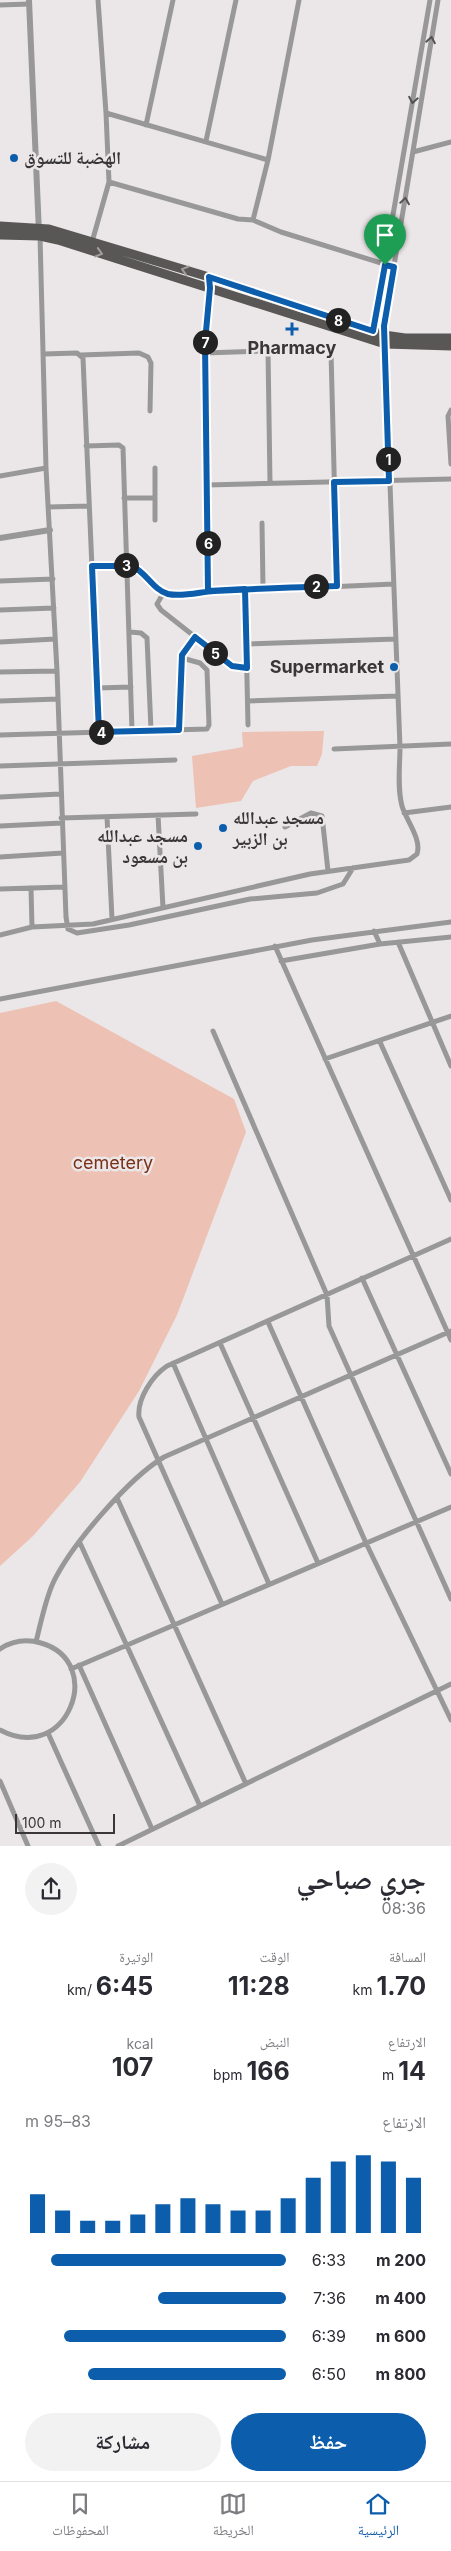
<!DOCTYPE html>
<html lang="ar">
<head>
<meta charset="utf-8">
<style>
	body { margin:0; font-family:Inter,"Noto Naskh Arabic",sans-serif; background:#f2f2f3; color:#2b2b33; direction:rtl; height:100vh; display:flex; flex-direction:column; font-size:19px; white-space:nowrap }
	* { box-sizing:border-box; margin:0 }
	p { font-size:16px; color:#7c7c81 }
	.icon { flex:none; width:28px; height:28px; fill:none; stroke:currentColor; stroke-width:2; stroke-linecap:round; stroke-linejoin:round }
	.map { position:relative; height:1846px; overflow:hidden; direction:ltr }
	.drawer { display:flex; flex-direction:column; background:#fff; flex:1 }
	.drawer>* { flex:none }
	.scale { position:absolute; left:15px; bottom:12px; width:100px; box-sizing:border-box; padding-left:5px; border:2px solid #383637; border-top:0; font-size:14px; line-height:18px; white-space:nowrap; color:#383637; -webkit-text-stroke:4px #ebe7e8; paint-order:stroke }
	.pin { position:absolute; display:grid; place-items:center; width:42px; height:42px; color:#fff; margin:-51px -21px; border-radius:50% 50% 50% 0; rotate:-45deg; box-shadow:0 0 5px #0007 }
	.pin .icon { rotate:45deg }
	.km { position:absolute; width:25px; height:25px; margin:-12px; border-radius:50%; background:#222; color:#fff; font-size:14px; line-height:25px; text-align:center }
	.round { display:grid; place-items:center; flex:none; width:52px; height:52px; border-radius:26px; background:#f2f2f3 }
	.overview { display:flex; align-items:center; justify-content:space-between; height:85px; padding:0 25px }
	h1 { font-size:28px; font-weight:700; line-height:38px }
	.metrics { display:grid; grid-template-columns:repeat(3,1fr); gap:8px; height:85px; padding:5px 25px }
	.metrics div { display:grid; align-content:center }
	.metrics b { font-size:25px; font-weight:700 }
	.metrics small { font-size:14px; font-weight:400 }
	.metrics p { font-size:14px }
	.chart { height:140px; padding:10px 25px }
	.chart p { display:flex; justify-content:space-between }
	.chart svg { width:100%; height:90px; margin-top:5px; stroke:#0c5dab; stroke-width:6 }
	.action { display:flex; gap:10px; margin-top:auto; padding:10px 25px }
	.action a { flex:1; height:58px; border-radius:30px; background:#0c5dab; color:#fff; font-size:20px; font-weight:700; line-height:58px; text-align:center }
	.action a+a { background:#f2f2f3; color:#2b2b33 }
	ul { padding:0 25px; list-style:none; font-size:16px }
	li { display:grid; grid-template-columns:80px 60px 1fr; align-items:center; height:38px }
	li i { height:12px; border-radius:6px; background:#0c5dab }
	.dock { display:flex; justify-content:space-around; align-items:center; height:70px; border-top:1px solid #e1e1e2; background:#fff; font-size:14px; color:#7c7c81 }
	.dock a { display:grid; justify-items:center; gap:2px }
	.dock .on { color:#0c5dab }
	.map>svg:first-child { display:block }
</style>
</head>
<body>
<div class="map">
<svg width="451" height="1846" viewBox="0 0 451 1846">
	<rect width="100%" height="100%" fill="#ebe7e8"/>
	<path fill="#edc1b3" d="M324 731 322 754 317 766H291L253 781 241 801 196 808 192 756 243 747 242 732Z
		M56 1001 234 1099 246 1132 177 1315 139 1391 80 1482 33 1536 0 1566V1013Z"/>
	<g fill="none" stroke-linecap="round" stroke-linejoin="round">
		<path stroke="#999898" stroke-width="5" d="M98 0 106 113 268 160
			M0 5 29 4
			M146 125 173 0
			M206 141 236 0
			M413 152 451 142
			M109 182 238 219 253 220 268 160 299 0
			M253 220 281 232 394 267
			M40 236 46 468 57 671 66 917 68 929 77 933 129 925 250 899 317 893 343 884 353 868
			M92 242 109 182 106 113
			M373 331 430 0
			M268 350 270 483
			M205 353 325 349 331 352 337 586
			M44 354 77 353 83 358 99 732
			M81 355 139 353 148 357 151 363 150 411
			M451 410 448 416 451 464
			M86 446 119 445 123 448 132 731
			M0 476 46 468
			M207 485 451 479
			M124 498H155V520
			M155 498V468
			M48 507 89 506
			M262 523 263 588
			M93 566H132L160 590 169 594 394 584
			M0 581 53 579
			M245 589 248 725
			M208 591 205 342 210 288 209 277
			M164 592 157 604 161 610 232 666 247 669
			M0 610 54 608
			M130 632 141 633 147 638 151 730
			M0 642 55 639
			M246 644 396 639
			M0 672 57 671
			M97 688 131 687
			M0 701 58 699
			M248 701 398 696
			M179 729 182 655 195 637
			M0 735 207 729 209 725 207 670 200 663 182 658
			M334 749 451 744
			M0 766 175 760
			M0 797 60 794
			M404 813 451 807
			M158 815 163 908
			M107 817 112 919
			M61 818 196 814
			M0 826 62 823
			M285 827 311 813 322 816 328 871
			M0 857 63 853
			M31 888 32 927
			M0 889 64 887
			M374 931 380 944
			M0 935 32 927 93 924 310 874 409 860 417 854C422 839 406 820 402 806 397 787 400 766 400 747L384 326 438 0
			M398 942 451 1066
			M275 946 451 1340
			M281 961 380 944 451 937
			M0 999 312 940 451 922
			M213 1031 327 1295 329 1326 451 1599
			M380 1042 451 1200
			M325 1059 451 1016
			M362 1278 451 1474
			M268 1322 366 1543 451 1720
			M220 1343 318 1563
			M173 1363 269 1584
			M117 1498 246 1784
			M80 1543 200 1806
			M222 1604 139 1417C137 1399 152 1376 167 1366L451 1239
			M36 1642C41 1622 45 1601 53 1583 71 1545 129 1478 164 1457L451 1331
			M0 1649C12 1641 27 1639 41 1643 107 1662 67 1766 0 1730
			M79 1665 152 1829
			M71 1669 451 1507
			M48 1733 99 1846
			M0 1781 28 1846
			M118 1846 451 1684"/>
		<path stroke="#999898" stroke-width="6" d="M29 0 39 233
			M0 538 50 530"/>
		<path stroke="#595656" stroke-width="9" d="M0 226 49 229 209 277 384 335 405 338H451
			M0 235 40 236 58 240 385 344 451 346"/>
	</g>
	<defs><path id="oneway-chevron" d="M-2-3.5L2.5 0L-2 3.5" fill="none" stroke-width="1.6" stroke-linecap="round" stroke-linejoin="round" transform="scale(1.25)"/></defs>
	<g stroke="#555354">
		<use href="#oneway-chevron" transform="translate(431 40) rotate(-80)"/>
		<use href="#oneway-chevron" transform="translate(413 100) rotate(100)"/>
		<use href="#oneway-chevron" transform="translate(405 201) rotate(-81)"/>
	</g>
	<g stroke="#a29e9f">
		<use href="#oneway-chevron" transform="translate(99 253) rotate(17)"/>
		<use href="#oneway-chevron" transform="translate(185 270) rotate(-163)"/>
	</g>
	<g fill="none" stroke-linecap="round" stroke-linejoin="round">
		<g stroke="#fff" stroke-width="10">
			<path id="route" d="M385 265 394 267 384 326 389 481 334 482 337 586C296 587 255 589 214 591 200 592 182 597 168 594 153 590 146 572 132 566H92L99 732 179 730 182 655 195 637 232 666 247 668 245 589 208 591 205 342 210 288 209 277 373 331 385 265"/>
		</g>
		<use href="#route" stroke="#0c5dab" stroke-width="6"/>
	</g>
	<g fill="#0c5dab" stroke="#ebe7e8" stroke-width="2">
		<circle cx="14" cy="158" r="5"/>
		<path d="M289.5 321.5h5v5h5v5h-5v5h-5v-5h-5v-5h5z"/>
		<circle cx="394" cy="667" r="5"/>
		<circle cx="223" cy="828" r="5"/>
		<circle cx="198" cy="846" r="5"/>
	</g>
	<g text-anchor="middle" stroke-width="5" stroke-linejoin="round" paint-order="stroke">
		<g font-size="18" font-weight="bold" fill="#383637" stroke="#ebe7e8" text-anchor="start">
			<text x="24" y="164">الهضبة للتسوق</text>
			<text x="292" y="354" text-anchor="middle">Pharmacy</text>
			<text x="384" y="673" text-anchor="end">Supermarket</text>
			<text x="233" y="824">مسجد عبدالله<tspan x="233" dy="21">بن الزبير</tspan></text>
			<text x="188" y="842" text-anchor="end">مسجد عبدالله<tspan x="188" dy="21">بن مسعود</tspan></text>
		</g>
		<g font-size="18" fill="#7b3017" stroke="#ebe7e8">
			<text x="113" y="1169">cemetery</text>
		</g>
	</g>
</svg>
<div class="scale">100 m</div>
<div class="pin" style="left:385px;top:265px;background:#1e9e55"><svg class="icon" aria-label="arrive" viewBox="0 0 24 24"><path d="M6 21V4h12l-3 4 3 4H6"/></svg></div>
<b class="km" style="left:388px;top:459px">1</b>
<b class="km" style="left:316px;top:586px">2</b>
<b class="km" style="left:126px;top:565px">3</b>
<b class="km" style="left:101px;top:732px">4</b>
<b class="km" style="left:215px;top:653px">5</b>
<b class="km" style="left:208px;top:543px">6</b>
<b class="km" style="left:205px;top:342px">7</b>
<b class="km" style="left:338px;top:320px">8</b>
</div>
<section class="drawer">
<div class="overview"><div><h1>جري صباحي</h1><p>08:36</p></div><a class="round"><svg class="icon" aria-label="share" viewBox="0 0 24 24"><path d="M12 15V3M7 8l5-5 5 5M5 13v7h14v-7"/></svg></a></div>
<div class="metrics">
<div><p>المسافة</p><b>1.70<small> km</small></b></div>
<div><p>الوقت</p><b>11:28</b></div>
<div><p>الوتيرة</p><b>6:45<small> /km</small></b></div>
</div>
<div class="metrics">
<div><p>الارتفاع</p><b>14<small> m</small></b></div>
<div><p>النبض</p><b>166<small> bpm</small></b></div>
<div><p>kcal</p><b>107</b></div>
</div>
<div class="chart"><p><span>الارتفاع</span>83–95 m</p>
<svg viewBox="0 0 160 44" preserveAspectRatio="none"><path d="M5 44V25M15 44V33M25 44V38M35 44V38M45 44V35M55 44V30M65 44V27M75 44V30M85 44V33M95 44V33M105 44V27M115 44V17M125 44V9M135 44V6M145 44V9M155 44V17"/></svg>
</div>
<ul>
<li><b>200 m</b>6:33<i style="width:90%"></i></li>
<li><b>400 m</b>7:36<i style="width:49%"></i></li>
<li><b>600 m</b>6:39<i style="width:85%"></i></li>
<li><b>800 m</b>6:50<i style="width:76%"></i></li>
</ul>
<div class="action"><a>حفظ</a><a>مشاركة</a></div>
</section>
<nav class="dock">
<a class="on"><svg class="icon" aria-label="home" viewBox="0 0 24 24"><path d="M3 11l9-7 9 7M6 9v11h12V9"/></svg>الرئيسية</a>
<a><svg class="icon" aria-label="map" viewBox="0 0 24 24"><path d="M3 6l6-2 6 2 6-2v14l-6 2-6-2-6 2zM9 4v14M15 6v14"/></svg>الخريطة</a>
<a><svg class="icon" aria-label="saved" viewBox="0 0 24 24"><path d="M7 4h10v16l-5-4-5 4z"/></svg>المحفوظات</a>
</nav>
</body>
</html>
